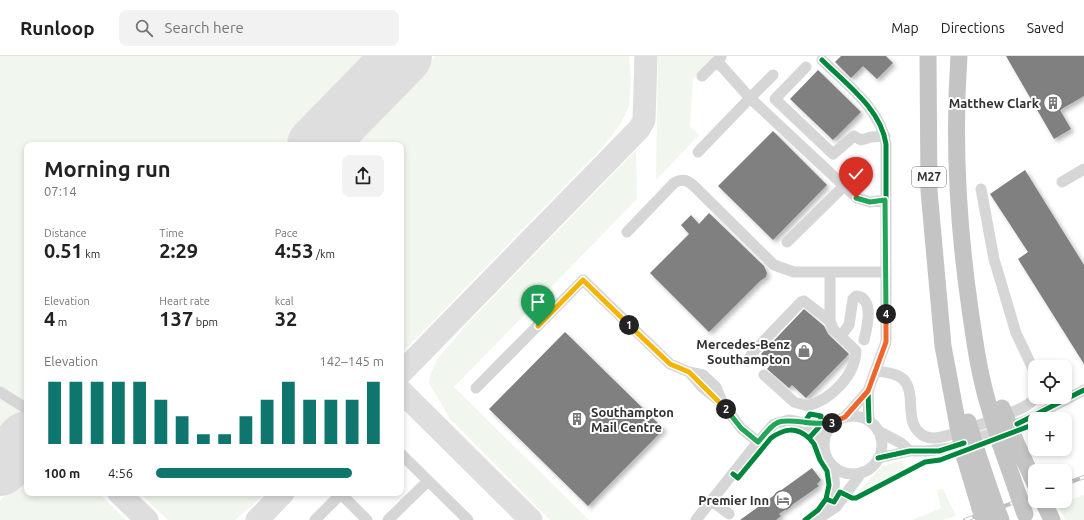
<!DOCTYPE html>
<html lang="en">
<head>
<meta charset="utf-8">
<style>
	body { margin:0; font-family:Ubuntu,sans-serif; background:#f2f2f2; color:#222; height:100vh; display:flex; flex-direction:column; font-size:15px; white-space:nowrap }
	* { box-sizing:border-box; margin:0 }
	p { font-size:13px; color:#767676 }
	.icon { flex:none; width:22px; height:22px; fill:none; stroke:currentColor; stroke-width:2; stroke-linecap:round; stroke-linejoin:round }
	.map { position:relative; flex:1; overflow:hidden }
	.sheet { position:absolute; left:24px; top:86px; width:380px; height:354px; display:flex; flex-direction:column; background:#fff; border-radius:8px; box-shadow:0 2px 6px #0003 }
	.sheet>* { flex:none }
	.buttons { position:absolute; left:1028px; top:304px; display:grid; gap:8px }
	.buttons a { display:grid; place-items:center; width:44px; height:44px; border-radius:8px; background:#fff; box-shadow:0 2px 6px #0003; font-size:20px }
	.pin { position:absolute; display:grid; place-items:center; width:34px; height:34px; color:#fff; margin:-41px -17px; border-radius:50% 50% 50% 0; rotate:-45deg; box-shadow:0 0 4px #0007 }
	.pin .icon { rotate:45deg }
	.km { position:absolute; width:20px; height:20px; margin:-10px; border-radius:50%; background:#222; color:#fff; font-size:11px; line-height:20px; text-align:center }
	.round { display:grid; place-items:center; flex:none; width:42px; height:42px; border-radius:8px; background:#f2f2f2 }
	.headline { display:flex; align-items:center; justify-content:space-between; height:68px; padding:0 20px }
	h1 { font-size:22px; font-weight:700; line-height:30px }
	.figures { display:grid; grid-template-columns:repeat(3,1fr); gap:6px; height:68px; padding:4px 20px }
	.figures div { display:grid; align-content:center }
	.figures b { font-size:20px; font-weight:700 }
	.figures small { font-size:11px; font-weight:400 }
	.figures p { font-size:11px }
	.chart { height:112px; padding:8px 20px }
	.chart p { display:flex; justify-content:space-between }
	.chart svg { width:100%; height:72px; margin-top:4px; stroke:#0f766e; stroke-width:6 }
	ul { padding:0 20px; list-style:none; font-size:13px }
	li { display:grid; grid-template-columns:64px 48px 1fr; align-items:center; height:30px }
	li i { height:10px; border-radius:5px; background:#0f766e }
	header { display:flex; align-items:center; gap:24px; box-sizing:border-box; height:56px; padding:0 20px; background:#fff; border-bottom:1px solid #e0e0e0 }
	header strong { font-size:19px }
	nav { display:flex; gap:22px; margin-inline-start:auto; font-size:14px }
	.search { width:280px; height:36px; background:#f2f2f2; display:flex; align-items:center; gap:10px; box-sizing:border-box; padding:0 14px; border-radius:8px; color:#767676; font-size:15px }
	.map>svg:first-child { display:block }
</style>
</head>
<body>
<header>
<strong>Runloop</strong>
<div class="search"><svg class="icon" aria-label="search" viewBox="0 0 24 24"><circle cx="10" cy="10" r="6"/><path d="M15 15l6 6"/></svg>Search here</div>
<nav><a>Map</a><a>Directions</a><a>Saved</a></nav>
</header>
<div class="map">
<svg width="1084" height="464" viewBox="0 0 1084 464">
	<defs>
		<filter id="shadow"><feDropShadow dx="3" dy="3" stdDeviation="2" flood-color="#0004"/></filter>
	</defs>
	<rect width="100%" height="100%" fill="#fff"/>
	<path fill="#f1f7ee" d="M0 0H370L283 89H27V348L0 332Z
		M436 0H629L631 23 629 50 620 69 602 92 401 298V89H349Z
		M658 0H715L693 23 690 70 699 79 656 124Z
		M636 94 637 143 454 331 589 464H550L450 363 429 327 430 319 438 302 469 266Z
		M0 339 22 356 0 378Z
		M901 405 904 407 906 413 854 440 882 410Z
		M27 417V437H99L126 464H0V445Z
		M943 433 956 460 943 464H912L941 452 937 434Z
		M139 437H266L235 464H168Z
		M1084 439V464H1065L1058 449Z"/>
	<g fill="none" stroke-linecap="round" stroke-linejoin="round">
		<path stroke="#dedede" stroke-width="23" d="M401 317 639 73 644 64 646 0
			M401 335 531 464
			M119 437 147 464
			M257 464 283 437"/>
		<path stroke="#dedede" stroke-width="58" d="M316 89 403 0
			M0 411 27 384"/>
	</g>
	<path fill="#808080" filter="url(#shadow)" d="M841 0H886L893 7 877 23 863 10 851 22 835 6Z
		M1006 0H1084V40L1060 54 1071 73 1054 83Z
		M818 14 861 56 833 84 790 43Z
		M773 75 827 129 773 184 718 130Z
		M1025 114 1084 209V308L1018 203 1028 196 990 138Z
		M709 157 764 210 767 217 766 221 760 225 709 276 650 217 689 178 681 169 691 159 699 168Z
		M804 253 824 270 828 278 849 298 806 342 792 329 789 332 767 313 771 308 761 298Z
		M565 276 664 373 588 450 489 353Z
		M812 412 821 424 817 428 819 430 779 458 781 460 776 464H740Z"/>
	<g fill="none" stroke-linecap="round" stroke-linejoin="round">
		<path stroke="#d6d6d6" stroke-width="11" d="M822 4C846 28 881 53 886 88V286L868 335 869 365
			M717 5 750 42 773 19
			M806 11 775 43 833 98 854 80 861 84 871 81 885 80
			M702 20 721 1
			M698 96 750 42 857 142 870 146 885 144
			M1062 126 1084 113
			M981 133 994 203 1016 277 1035 317
			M627 176 674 127C686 120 692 128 700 136L774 209 794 216H886
			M787 186 844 130
			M841 280 849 269 853 243 856 240C875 241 867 272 864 284
			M747 305 755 294 801 246 804 245 830 265
			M876 315C885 316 896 317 903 323 917 337 904 365 920 377 924 381 929 382 934 382 948 382 1014 357 1027 349 1031 347 1033 344 1036 341
			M689 316 702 331 723 348 741 372 758 386
			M764 319 794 346 808 350C831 343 855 320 856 295L833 273 830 265V216
			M476 332 583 224 670 308 689 316 703 319 716 331 723 348
			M0 336 27 353
			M824 389a29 29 0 1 1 58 0a29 29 0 1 1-58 0Z
			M845 361 868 335
			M804 367 824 389
			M878 375 901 387 910 395
			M401 398 468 464
			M878 402 910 395H926L951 392 1025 365 1084 334
			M341 438 367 464
			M712 445 729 458
			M825 457C834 438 837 430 832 409
			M315 464 342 437
			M388 464 428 425
			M696 464 758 386 774 368 789 364 804 367H833
			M816 464 836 451 862 416"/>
		<path stroke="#c4c4c4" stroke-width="17" d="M928 0 929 135 943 290 958 370
			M959 0C953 85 958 170 970 253 975 288 980 324 991 357
			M1014 382 1035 428
			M1000 387 1018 438
			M977 396 994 446
			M965 402 980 452
			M1043 445 1052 464"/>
		<g stroke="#bebebe" stroke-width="4">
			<path id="rail" d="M1065 428 1084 421
				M965 464 1035 439"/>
		</g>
		<use href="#rail" stroke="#fff" stroke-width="2.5" stroke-dasharray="8" stroke-linecap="butt"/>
		<path stroke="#c4c4c4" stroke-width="17" d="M1002 352 1014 382
			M991 357 1000 387
			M968 366 977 396
			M958 370 965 402
			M1018 438 1025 458
			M994 446 1001 464
			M980 452 984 464"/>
		<g stroke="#fff" stroke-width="8">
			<path id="cycleway" d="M822 4C846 28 881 53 886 88V286L868 335 869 365
				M1017 368 1084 334
				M809 382 814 388 820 404 827 415 829 429 826 443
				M878 402 910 395H939L964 387
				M733 418 738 422 771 382C785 372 796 371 809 382L819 371 821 360 810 358 804 367
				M805 464 818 454 826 443 834 446 840 436 852 442H856L925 406 940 404 1035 368"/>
		</g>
		<use href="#cycleway" stroke="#00873e" stroke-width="5"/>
	</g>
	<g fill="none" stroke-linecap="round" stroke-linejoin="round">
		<g stroke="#fff" stroke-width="8">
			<path id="split-1" d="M538 270 583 224 629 269"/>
		</g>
		<g stroke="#fff" stroke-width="8">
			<path id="split-2" d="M629 269 670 308 689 316 726 353"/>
		</g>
		<g stroke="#fff" stroke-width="8">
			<path id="split-3" d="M726 353 741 372 758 386C776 365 775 363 803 366 812 368 822 367 832 367"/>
		</g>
		<g stroke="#fff" stroke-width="8">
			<path id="split-4" d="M832 367 845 361 868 335 886 286V258"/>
		</g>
		<g stroke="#fff" stroke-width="8">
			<path id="split-5" d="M856 142 870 146 885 144 886 258"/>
		</g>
		<use href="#split-1" stroke="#f5b400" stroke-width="5"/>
		<use href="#split-2" stroke="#f5b400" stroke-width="5"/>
		<use href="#split-3" stroke="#22a559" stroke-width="5"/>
		<use href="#split-4" stroke="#f0652b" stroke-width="5"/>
		<use href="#split-5" stroke="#22a559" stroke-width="5"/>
	</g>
	<defs>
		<g id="building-ring" transform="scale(1)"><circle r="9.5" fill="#fff" stroke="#7a7a7a" stroke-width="1.5"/><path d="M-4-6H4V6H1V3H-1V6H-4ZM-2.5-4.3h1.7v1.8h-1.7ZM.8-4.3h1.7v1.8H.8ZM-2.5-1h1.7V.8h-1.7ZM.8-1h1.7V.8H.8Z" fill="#7a7a7a"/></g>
		<g id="shop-ring" transform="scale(1)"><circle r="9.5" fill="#fff" stroke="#7a7a7a" stroke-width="1.5"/><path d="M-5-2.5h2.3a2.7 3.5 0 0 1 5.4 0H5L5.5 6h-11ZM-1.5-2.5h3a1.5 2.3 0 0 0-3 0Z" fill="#7a7a7a"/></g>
		<g id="hotel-ring" transform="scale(1)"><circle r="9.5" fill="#fff" stroke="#7a7a7a" stroke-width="1.5"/><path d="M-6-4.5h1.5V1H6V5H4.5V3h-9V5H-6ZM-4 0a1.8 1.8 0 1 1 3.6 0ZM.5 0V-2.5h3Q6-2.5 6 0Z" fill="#7a7a7a"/></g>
	</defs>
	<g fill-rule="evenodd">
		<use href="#building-ring" x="1053" y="47"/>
		<use href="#shop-ring" x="804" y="295"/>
		<use href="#building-ring" x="577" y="363"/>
		<use href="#hotel-ring" x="783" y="444"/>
	</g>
	<g text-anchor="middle" stroke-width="4" stroke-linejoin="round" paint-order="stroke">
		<rect fill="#fff" stroke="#707070" stroke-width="1" x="912" y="111" width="34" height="20" rx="3"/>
		<g font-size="12" font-weight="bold" fill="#323232">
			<text x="929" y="125">M27</text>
		</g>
		<g font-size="13" font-weight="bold" fill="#323232" stroke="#fff" text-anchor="end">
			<text x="1039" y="52">Matthew Clark</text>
			<text x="790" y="293">Mercedes-Benz<tspan x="790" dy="15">Southampton</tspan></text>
			<text x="591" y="361" text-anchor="start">Southampton<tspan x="591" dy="15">Mail Centre</tspan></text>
			<text x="769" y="449">Premier Inn</text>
		</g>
	</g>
</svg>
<div class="buttons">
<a><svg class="icon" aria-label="locate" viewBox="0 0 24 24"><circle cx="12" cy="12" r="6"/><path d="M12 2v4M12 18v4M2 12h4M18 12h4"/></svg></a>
<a>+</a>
<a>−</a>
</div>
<div class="pin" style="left:538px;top:270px;background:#1e9e55"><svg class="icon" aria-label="arrive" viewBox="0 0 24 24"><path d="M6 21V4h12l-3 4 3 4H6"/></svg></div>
<div class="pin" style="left:856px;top:142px;background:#d93025"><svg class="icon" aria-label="check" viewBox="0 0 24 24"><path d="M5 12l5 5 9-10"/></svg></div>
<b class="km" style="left:629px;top:269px">1</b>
<b class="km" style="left:726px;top:353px">2</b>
<b class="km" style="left:832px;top:367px">3</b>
<b class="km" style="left:886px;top:258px">4</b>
<section class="sheet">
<div class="headline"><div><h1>Morning run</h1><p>07:14</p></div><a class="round"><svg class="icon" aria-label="share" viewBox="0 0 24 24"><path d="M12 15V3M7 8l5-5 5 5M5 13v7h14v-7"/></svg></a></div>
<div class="figures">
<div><p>Distance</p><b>0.51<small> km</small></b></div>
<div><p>Time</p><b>2:29</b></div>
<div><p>Pace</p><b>4:53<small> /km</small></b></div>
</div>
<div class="figures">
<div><p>Elevation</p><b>4<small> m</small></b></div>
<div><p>Heart rate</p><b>137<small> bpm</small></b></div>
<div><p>kcal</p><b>32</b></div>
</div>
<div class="chart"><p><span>Elevation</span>142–145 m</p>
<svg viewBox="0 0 160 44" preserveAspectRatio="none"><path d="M5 44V6M15 44V6M25 44V6M35 44V6M45 44V6M55 44V17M65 44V27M75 44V38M85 44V38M95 44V27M105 44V17M115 44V6M125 44V17M135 44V17M145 44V17M155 44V6"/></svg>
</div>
<ul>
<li><b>100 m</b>4:56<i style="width:86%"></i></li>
</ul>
</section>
</div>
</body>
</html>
